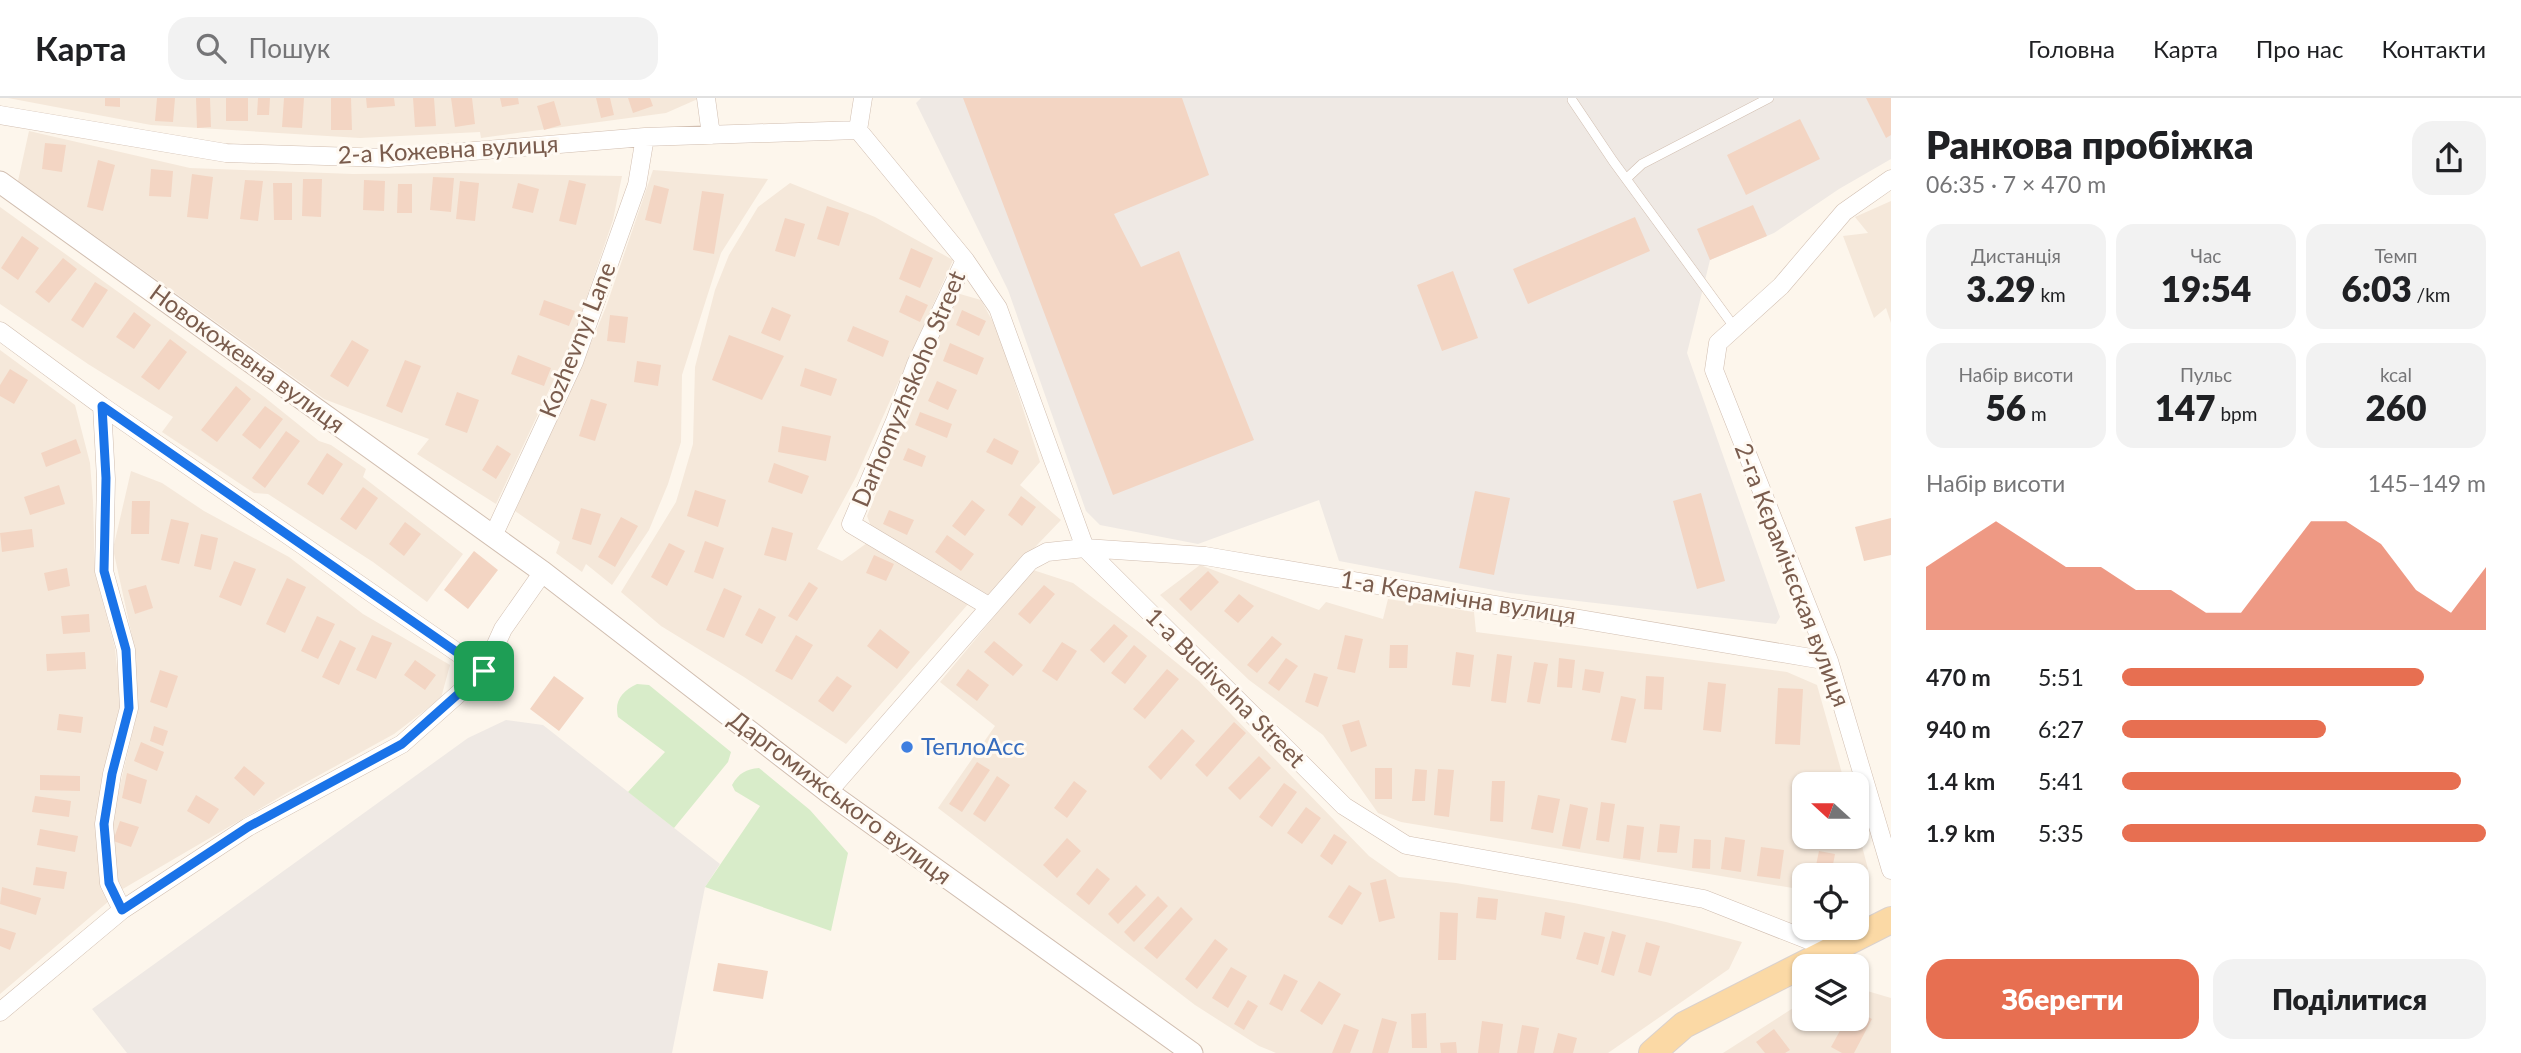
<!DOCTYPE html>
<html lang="uk">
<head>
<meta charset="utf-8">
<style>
	body { margin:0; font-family:Lato,sans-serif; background:#f2f2f2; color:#202124; height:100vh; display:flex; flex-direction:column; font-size:26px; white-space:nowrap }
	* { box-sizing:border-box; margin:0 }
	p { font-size:23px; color:#757577 }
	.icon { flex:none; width:38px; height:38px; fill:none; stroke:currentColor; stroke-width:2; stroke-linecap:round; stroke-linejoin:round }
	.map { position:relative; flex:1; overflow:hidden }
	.panel { display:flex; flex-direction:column; background:#fff; width:630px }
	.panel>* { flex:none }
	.needle { width:46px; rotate:291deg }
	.tools { position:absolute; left:1792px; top:674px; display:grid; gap:14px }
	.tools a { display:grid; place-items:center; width:77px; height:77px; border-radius:14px; background:#fff; box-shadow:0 2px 5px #0004; font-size:35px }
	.pin { position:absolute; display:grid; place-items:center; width:60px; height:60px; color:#fff; margin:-30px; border-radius:14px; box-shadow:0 4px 10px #0006 }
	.round { display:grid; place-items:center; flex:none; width:74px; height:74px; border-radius:21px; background:#f2f2f2 }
	.summary { display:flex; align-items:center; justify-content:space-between; height:119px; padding:0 35px }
	h1 { font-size:38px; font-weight:800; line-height:52px }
	.metrics { display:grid; grid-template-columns:repeat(3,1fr); gap:10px; height:119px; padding:7px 35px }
	.metrics div { display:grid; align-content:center; border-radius:18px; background:#f2f2f2; text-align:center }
	.metrics b { font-size:35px; font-weight:800 }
	.metrics small { font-size:19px; font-weight:400 }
	.metrics p { font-size:19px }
	.chart { height:196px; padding:14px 35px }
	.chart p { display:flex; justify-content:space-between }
	.chart svg { width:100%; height:126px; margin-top:7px; fill:#e76f51; opacity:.7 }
	.primary-button { display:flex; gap:14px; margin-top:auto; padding:14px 35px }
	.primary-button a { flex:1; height:80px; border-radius:21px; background:#e76f51; color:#fff; font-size:28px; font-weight:800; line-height:80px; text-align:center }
	.primary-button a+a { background:#f2f2f2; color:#202124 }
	ul { padding:0 35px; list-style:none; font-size:23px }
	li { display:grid; grid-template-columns:112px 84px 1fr; align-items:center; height:52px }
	li i { height:18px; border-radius:9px; background:#e76f51 }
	header { display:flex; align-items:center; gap:42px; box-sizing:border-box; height:98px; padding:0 35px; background:#fff; border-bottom:2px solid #e0e0e0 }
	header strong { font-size:33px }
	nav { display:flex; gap:38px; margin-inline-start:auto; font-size:24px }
	.search { width:490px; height:63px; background:#f2f2f2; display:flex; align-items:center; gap:18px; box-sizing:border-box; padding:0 24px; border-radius:21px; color:#757577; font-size:26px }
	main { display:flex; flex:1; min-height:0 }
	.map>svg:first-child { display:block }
</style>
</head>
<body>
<header>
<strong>Карта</strong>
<div class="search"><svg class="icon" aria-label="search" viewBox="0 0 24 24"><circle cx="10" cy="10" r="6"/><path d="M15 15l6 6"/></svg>Пошук</div>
<nav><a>Головна</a><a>Карта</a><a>Про нас</a><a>Контакти</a></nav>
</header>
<main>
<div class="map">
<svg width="1891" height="955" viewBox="0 0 1891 955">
	<rect width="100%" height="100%" fill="#fdf6ec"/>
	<path fill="#f5e8da" d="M8 0H700L666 15 481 40 480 34 360 40 151 27Z
		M29 33 190 70 353 76 456 75 622 78 613 122 572 243 496 406 417 356 429 341 324 301 18 83Z
		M653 72 768 81 721 155 682 277 681 344 668 386 649 432 612 487 586 466 582 474 556 455 560 444 515 413 581 269 606 209Z
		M790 85 875 119 953 162 856 379 817 451 842 463 867 445 969 505 846 646 744 579 661 528 621 494 676 404 693 346 695 269 715 192 729 157 758 109Z
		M1891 103V225L1886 210 1874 220 1843 138 1868 135 1855 119Z
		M0 109 263 298 319 343 331 347 366 371 363 379 463 456 427 504 373 464 268 396 254 395 162 334 173 319 88 266 0 206Z
		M960 196 981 202 998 233 1040 364 1020 387 1061 422 989 497 872 431 867 418 901 334 932 266 926 263Z
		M0 252 75 307 90 365 93 403 95 475 115 550 121 612 101 692 97 728 109 803 0 896Z
		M131 373 162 385 204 413 289 459 363 516 450 567 441 600 394 636 285 696 121 792 114 775 112 721 138 611 132 538 113 451Z
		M1200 467 1319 512 1326 504 1383 521 1388 501 1474 514 1476 534 1787 574 1817 587 1845 686H1804V738H1857V729L1868 771 1857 780V777H1804V792L1401 724 1378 715 1323 637 1249 582 1160 497Z
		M1033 472 1073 485 1140 535 1199 583 1369 758 1399 779 1456 785 1574 805 1666 824 1742 844 1729 871 1608 955H1276L1259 948 1195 907 938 710 995 628 940 584Z
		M1857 890 1891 900V955H1723L1804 903V920H1857Z"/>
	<path fill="#efe9e4" d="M921 0H1891V61L1839 91 1774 135 1710 162 1687 255 1780 519 1776 526 1510 495 1339 463 1319 402 1198 446 1100 427 1086 413 1008 192 916 5Z
		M506 622 543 627 720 766 705 789 672 955H127L92 911 468 640Z"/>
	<path fill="#d8ecc9" d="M637 586 649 587 731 654 728 664 674 730 628 694 665 654 618 619C614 603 622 593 637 586Z
		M759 670 810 712 848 755 831 833 705 789 760 708 735 693 732 687C739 675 746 671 759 670Z"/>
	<path fill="#f3d5c3" d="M105 0H120V9L105 8Z
		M157 0H175L173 24 155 23Z
		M196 0H210L211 29 197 30Z
		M226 0H248V23H226Z
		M258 0H270L269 17H257Z
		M284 0H304L302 30 282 29Z
		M331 0H351L352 32H331Z
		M366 0H394L395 8 367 10Z
		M413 0H434L436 28 415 29Z
		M451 0H472L475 26 455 29Z
		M500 0H518L519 6 502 9Z
		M596 0H610L614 17 601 20Z
		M628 0H650L653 8 633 15Z
		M963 0H1182L1209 77 1114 116 1141 169 1179 153 1254 342 1113 397Z
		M1866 0H1891V37L1886 40Z
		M554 3 561 27 544 32 537 8Z
		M1800 21 1820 61 1746 97 1727 57Z
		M45 45 66 47 62 74 42 71Z
		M98 62 115 67 103 113 87 109Z
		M151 71 173 73 171 99 149 98Z
		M192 76 213 79 208 121 187 119Z
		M433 79 454 80 451 114 430 112Z
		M303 81H322L321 119 302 118Z
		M245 82 263 83 258 123 240 121Z
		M364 82 385 83 384 113 363 112Z
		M569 82 586 86 576 127 559 123Z
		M460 83 479 85 475 123 456 121Z
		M273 85H292V122H274Z
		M518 85 539 91 533 115 512 110Z
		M398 86H412V115H397Z
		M654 87 669 91 661 126 645 122Z
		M702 93 724 96 714 156 693 152Z
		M1753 107 1767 138 1710 162 1697 131Z
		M827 108 849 115 839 148 817 141Z
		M1635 119 1650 153 1528 206 1513 171Z
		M785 120 805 126 795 159 775 153Z
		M22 138 39 150 18 182 1 170Z
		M911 150 933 160 920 190 899 181Z
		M63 160 77 171 49 205 35 194Z
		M1453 173 1478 240 1442 253 1417 187Z
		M95 184 108 192 83 230 71 222Z
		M906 197 928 207 920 224 899 214Z
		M544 202 575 213 569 228 539 217Z
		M772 209 791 217 780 243 761 235Z
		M962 212 986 223 979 238 956 227Z
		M134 214 151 227 134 251 116 239Z
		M610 217 628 219 625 245 607 243Z
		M853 228 889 243 883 259 847 243Z
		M729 237 784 258 762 302 712 282Z
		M170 241 187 254 159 292 141 279Z
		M352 242 369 252 348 289 330 278Z
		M950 245 984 260 977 277 943 263Z
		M518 257 551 270 544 288 511 276Z
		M405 262 421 268 402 315 386 308Z
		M637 263 661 267 658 288 634 284Z
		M805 270 837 281 831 298 800 288Z
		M10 271 28 282 14 306 0 298V287Z
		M937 283 957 292 948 312 928 303Z
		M236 288 251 301 217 344 201 332Z
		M457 294 479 302 467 335 445 327Z
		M591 301 607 306 595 343 579 338Z
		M265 308 283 321 260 351 242 337Z
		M920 314 952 326 947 340 915 327Z
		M782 328 831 338 826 363 778 354Z
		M286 333 300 343 265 390 252 380Z
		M994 340 1019 353 1012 367 986 354Z
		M76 341 81 355 46 369 41 355Z
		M497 347 511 356 496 381 482 372Z
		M908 350 926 358 922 369 903 362Z
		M327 355 343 366 323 397 307 386Z
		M774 365 809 378 802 396 768 384Z
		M59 387 65 406 30 417 24 399Z
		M363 389 378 400 356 432 340 421Z
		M695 392 726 402 718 429 687 418Z
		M1475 393 1510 400 1494 477 1459 470Z
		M1701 395 1725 483 1697 491 1673 403Z
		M1021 398 1036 409 1022 428 1008 417Z
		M972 402 985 412 965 438 952 428Z
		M132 403H150L149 436H131Z
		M581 410 601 416 591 447 572 441Z
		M889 412 914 422 907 437 883 426Z
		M621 419 638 428 615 469 598 459Z
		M1891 420V457L1864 463 1855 429Z
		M171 421 189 425 179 466 161 462Z
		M405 424 421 436 404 458 389 446Z
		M772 429 793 435 786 463 764 457Z
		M32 431 34 449 2 454 0 435Z
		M201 436 218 440 211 472 194 468Z
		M947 437 974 456 961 473 935 454Z
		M705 443 724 450 713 481 694 474Z
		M669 445 685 453 667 488 651 479Z
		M474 453 498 472 468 511 444 492Z
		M874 457 894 466 886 483 866 475Z
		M234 463 256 471 241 508 219 499Z
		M67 470 70 488 48 493 44 475Z
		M1208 473 1219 484 1191 513 1179 501Z
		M287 480 306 489 285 535 266 526Z
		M809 484 818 490 797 523 788 518Z
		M146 487 153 510 135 516 128 492Z
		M1044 487 1055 496 1030 526 1018 516Z
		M724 490 742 498 724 540 706 532Z
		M1239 496 1254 508 1238 525 1224 513Z
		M759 510 776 519 762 546 745 537Z
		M89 516 90 534 63 536 61 518Z
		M317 518 335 526 318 561 301 553Z
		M1114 526 1128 538 1104 565 1090 552Z
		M880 531 910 554 897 571 867 548Z
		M372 537 392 545 376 581 356 572Z
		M796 537 813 547 792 582 775 573Z
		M1345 537 1363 541 1355 575 1337 571Z
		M1272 538 1282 546 1257 575 1247 567Z
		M340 542 356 550 339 587 322 579Z
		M994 543 1023 567 1013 578 984 554Z
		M1062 544 1077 553 1057 583 1042 573Z
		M1134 547 1147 558 1125 586 1111 575Z
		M1390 547H1408L1407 570H1389Z
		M85 554 86 571 47 573 46 556Z
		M1456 554 1474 557 1470 589 1452 587Z
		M1497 556 1512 558 1506 605 1491 603Z
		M1286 560 1298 568 1279 593 1268 585Z
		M1559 560 1575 562 1572 590 1557 589Z
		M415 562 436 577 425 592 404 577Z
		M1534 564 1548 566 1540 606 1527 604Z
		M968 571 989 587 977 603 956 587Z
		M1167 571 1179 581 1145 621 1133 611Z
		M1585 571 1604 574 1600 595 1582 592Z
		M160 572 178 578 167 610 150 604Z
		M1314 575 1328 579 1318 609 1305 604Z
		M554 578 584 600 559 633 530 611Z
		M837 578 852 588 833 614 818 603Z
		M1646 578 1664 579 1662 612 1644 611Z
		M1708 584 1726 586 1721 634 1703 632Z
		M1778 590 1803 591 1800 647 1775 646Z
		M1621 598 1636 601 1626 645 1611 642Z
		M59 616 83 619 81 635 57 632Z
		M1359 622 1367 648 1351 654 1342 627Z
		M1234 624 1246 635 1207 679 1195 667Z
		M154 628 168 633 163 648 150 643Z
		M1182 631 1195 643 1161 682 1148 669Z
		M141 644 164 654 157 673 134 663Z
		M1259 658 1271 670 1240 702 1228 690Z
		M977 664 990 672 962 714 949 706Z
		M244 668 265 685 254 698 234 680Z
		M1375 670H1392V701H1375Z
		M1415 671 1427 672 1425 703H1412Z
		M1438 671 1454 672 1449 719 1434 717Z
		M127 675 147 682 141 706 122 700Z
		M40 677 80 678V693L40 692Z
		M997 678 1010 687 985 724 973 716Z
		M1074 683 1087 693 1067 720 1054 710Z
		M1492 683H1505L1503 724 1490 723Z
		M1284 685 1297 694 1272 729 1259 719Z
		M196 697 219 711 209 726 187 713Z
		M1538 697 1560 701 1553 735 1531 731Z
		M35 698 71 703 69 719 32 714Z
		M1601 704 1615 706 1609 744 1596 742Z
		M1570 706 1588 710 1580 751 1562 748Z
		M1306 709 1321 720 1302 746 1287 735Z
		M120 723 139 729 131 749 113 743Z
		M1660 726 1680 728 1677 755 1657 754Z
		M1627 727 1644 729 1640 762 1623 760Z
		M40 731 78 738 75 754 37 747Z
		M1334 736 1347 744 1332 767 1320 758Z
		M1725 739 1745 742 1741 774 1721 771Z
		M1067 740 1081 753 1057 780 1043 767Z
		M1694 741 1711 742 1710 771 1692 770Z
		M1761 749 1784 752 1780 781 1757 778Z
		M1819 753 1835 756 1831 777H1814Z
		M36 769 67 774 64 791 33 787Z
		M1097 770 1110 781 1089 807 1076 796Z
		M1386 781 1395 820 1379 824 1370 785Z
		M1136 787 1146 797 1118 826 1108 816Z
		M1349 787 1362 795 1342 827 1328 819Z
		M2 789 41 800 36 817 0 806Z
		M1158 798 1168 808 1134 844 1124 834Z
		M1478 799 1498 801 1496 822 1476 820Z
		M1181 809 1193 821 1157 861 1144 850Z
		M1440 814 1458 815 1456 862H1438Z
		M1545 814 1565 818 1561 841 1541 837Z
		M0 830 16 835 10 852 0 848Z
		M1612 833 1626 837 1614 878 1601 874Z
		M1584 834 1605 839 1598 867 1576 861Z
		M1215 841 1228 851 1197 891 1185 881Z
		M1646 844 1660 848 1651 878 1638 874Z
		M718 865 768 873 763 901 713 893Z
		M1231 869 1247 878 1228 910 1212 900Z
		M1284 876 1298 883 1282 913 1269 906Z
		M1319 883 1341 896 1322 927 1300 913Z
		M1248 902 1258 908 1244 932 1234 926Z
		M1857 913 1872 921 1854 955H1842L1831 949 1847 920H1857Z
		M1426 915 1427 950H1412L1411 916Z
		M1382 920 1397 924 1388 955H1372Z
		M1482 923 1503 926 1499 955H1478Z
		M1344 926 1359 932 1350 955H1332Z
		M1522 927 1539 930 1534 955H1517Z
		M1774 931 1790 952 1785 955H1765L1756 944Z
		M1558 935 1577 940 1573 955H1553Z
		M1456 944 1457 955H1441L1440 945Z"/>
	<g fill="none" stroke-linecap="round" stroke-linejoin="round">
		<g stroke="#d1beb0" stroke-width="10">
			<path id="service" d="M1572 2 1613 63 1735 230
				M1626 81 1642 66 1769 0"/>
		</g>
		<g stroke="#d1beb0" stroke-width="19">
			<path id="minor" d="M706 0 711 37
				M0 17 226 55 388 60 645 39 858 32
				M858 32 965 162 998 210 1085 450 1344 708 1406 747 1704 801 1831 851
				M858 32 863 0
				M1891 81 1844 114 1781 188 1718 245 1714 272 1829 563 1891 772
				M965 162 916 266 895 323 851 426 990 509
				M0 233 102 308 484 573
				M102 308 106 381 104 473 126 552 129 610 112 676 104 726 109 785 122 812
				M493 438 574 264 637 87 645 39
				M828 694 1030 463 1047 454 1085 450 1205 458 1829 563
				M0 914 122 812 248 729 402 646 484 573 503 531 543 474"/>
		</g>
		<g stroke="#d1beb0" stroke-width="23">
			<path id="tertiary" d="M0 84 543 474 828 694 1192 955"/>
		</g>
		<g stroke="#dad1cd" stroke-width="28">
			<path id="primary" d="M1652 955 1684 927 1891 822"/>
		</g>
		<use href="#service" stroke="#fff" stroke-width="9"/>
		<use href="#minor" stroke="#fff" stroke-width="18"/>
		<use href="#tertiary" stroke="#fff" stroke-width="21"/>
		<use href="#primary" stroke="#fbd9a5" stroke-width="26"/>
	</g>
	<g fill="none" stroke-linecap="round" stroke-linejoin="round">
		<g stroke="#fff" stroke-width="14">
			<path id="route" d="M102 308 484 573 402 646 248 729 122 812 109 785 104 726 112 676 129 610 126 552 104 473 106 380Z"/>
		</g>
		<use href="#route" stroke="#1a73e8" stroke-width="9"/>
	</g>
	<circle fill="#3f7fe0" stroke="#fffaf3" stroke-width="2.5" cx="907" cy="649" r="7"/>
	<g text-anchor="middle" stroke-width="6" stroke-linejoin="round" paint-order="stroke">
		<g font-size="24" fill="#7a5c4d" stroke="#fffaf3">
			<text transform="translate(448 52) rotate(-3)" y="8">2-а Кожевна вулиця</text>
			<text transform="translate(578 242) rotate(-68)" y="8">Kozhevnyi Lane</text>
			<text transform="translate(247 261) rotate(36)" y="8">Новокожевна вулиця</text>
			<text transform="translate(909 291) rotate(-67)" y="8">Darhomyzhskoho Street</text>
			<text transform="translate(1792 477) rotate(69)" y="8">2-га Кєрамічєская вулиця</text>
			<text transform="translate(1458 500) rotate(9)" y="8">1-а Керамічна вулиця</text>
			<text transform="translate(1225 590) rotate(45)" y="8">1-a Budivelna Street</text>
			<text transform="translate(840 700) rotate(37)" y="8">Даргомижського вулиця</text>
		</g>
		<g font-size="24" fill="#366cbe" stroke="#fffaf3" text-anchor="start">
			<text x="921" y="657">ТеплоАсс</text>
		</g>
	</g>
</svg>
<div class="tools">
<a><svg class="needle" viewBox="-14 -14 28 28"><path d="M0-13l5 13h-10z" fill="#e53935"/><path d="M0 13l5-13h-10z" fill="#757577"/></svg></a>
<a><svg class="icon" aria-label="locate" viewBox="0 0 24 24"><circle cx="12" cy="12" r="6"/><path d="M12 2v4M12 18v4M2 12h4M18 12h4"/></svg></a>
<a><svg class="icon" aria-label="layers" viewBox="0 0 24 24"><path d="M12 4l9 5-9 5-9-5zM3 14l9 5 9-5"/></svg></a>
</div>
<div class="pin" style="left:484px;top:573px;background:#1e9e55"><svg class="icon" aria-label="arrive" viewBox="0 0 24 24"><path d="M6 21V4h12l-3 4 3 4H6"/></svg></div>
</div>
<section class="panel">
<div class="summary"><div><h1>Ранкова пробіжка</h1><p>06:35 · 7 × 470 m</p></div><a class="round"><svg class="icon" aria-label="share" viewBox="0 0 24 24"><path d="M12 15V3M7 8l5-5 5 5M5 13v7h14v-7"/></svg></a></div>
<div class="metrics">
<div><p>Дистанція</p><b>3.29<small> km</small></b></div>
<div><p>Час</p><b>19:54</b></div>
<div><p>Темп</p><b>6:03<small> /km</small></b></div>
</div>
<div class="metrics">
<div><p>Набір висоти</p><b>56<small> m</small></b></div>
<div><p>Пульс</p><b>147<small> bpm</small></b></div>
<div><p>kcal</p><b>260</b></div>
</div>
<div class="chart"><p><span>Набір висоти</span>145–149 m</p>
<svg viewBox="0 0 160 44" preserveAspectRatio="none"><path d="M0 44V22L10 14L20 6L30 14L40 22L50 22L60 30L70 30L80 38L90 38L100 22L110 6L120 6L130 14L140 30L150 38L160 22V44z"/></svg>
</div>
<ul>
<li><b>470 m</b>5:51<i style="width:83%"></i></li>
<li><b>940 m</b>6:27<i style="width:56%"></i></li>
<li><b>1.4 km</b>5:41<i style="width:93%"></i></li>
<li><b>1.9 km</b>5:35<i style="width:100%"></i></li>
</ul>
<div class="primary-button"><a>Зберегти</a><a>Поділитися</a></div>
</section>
</main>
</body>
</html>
